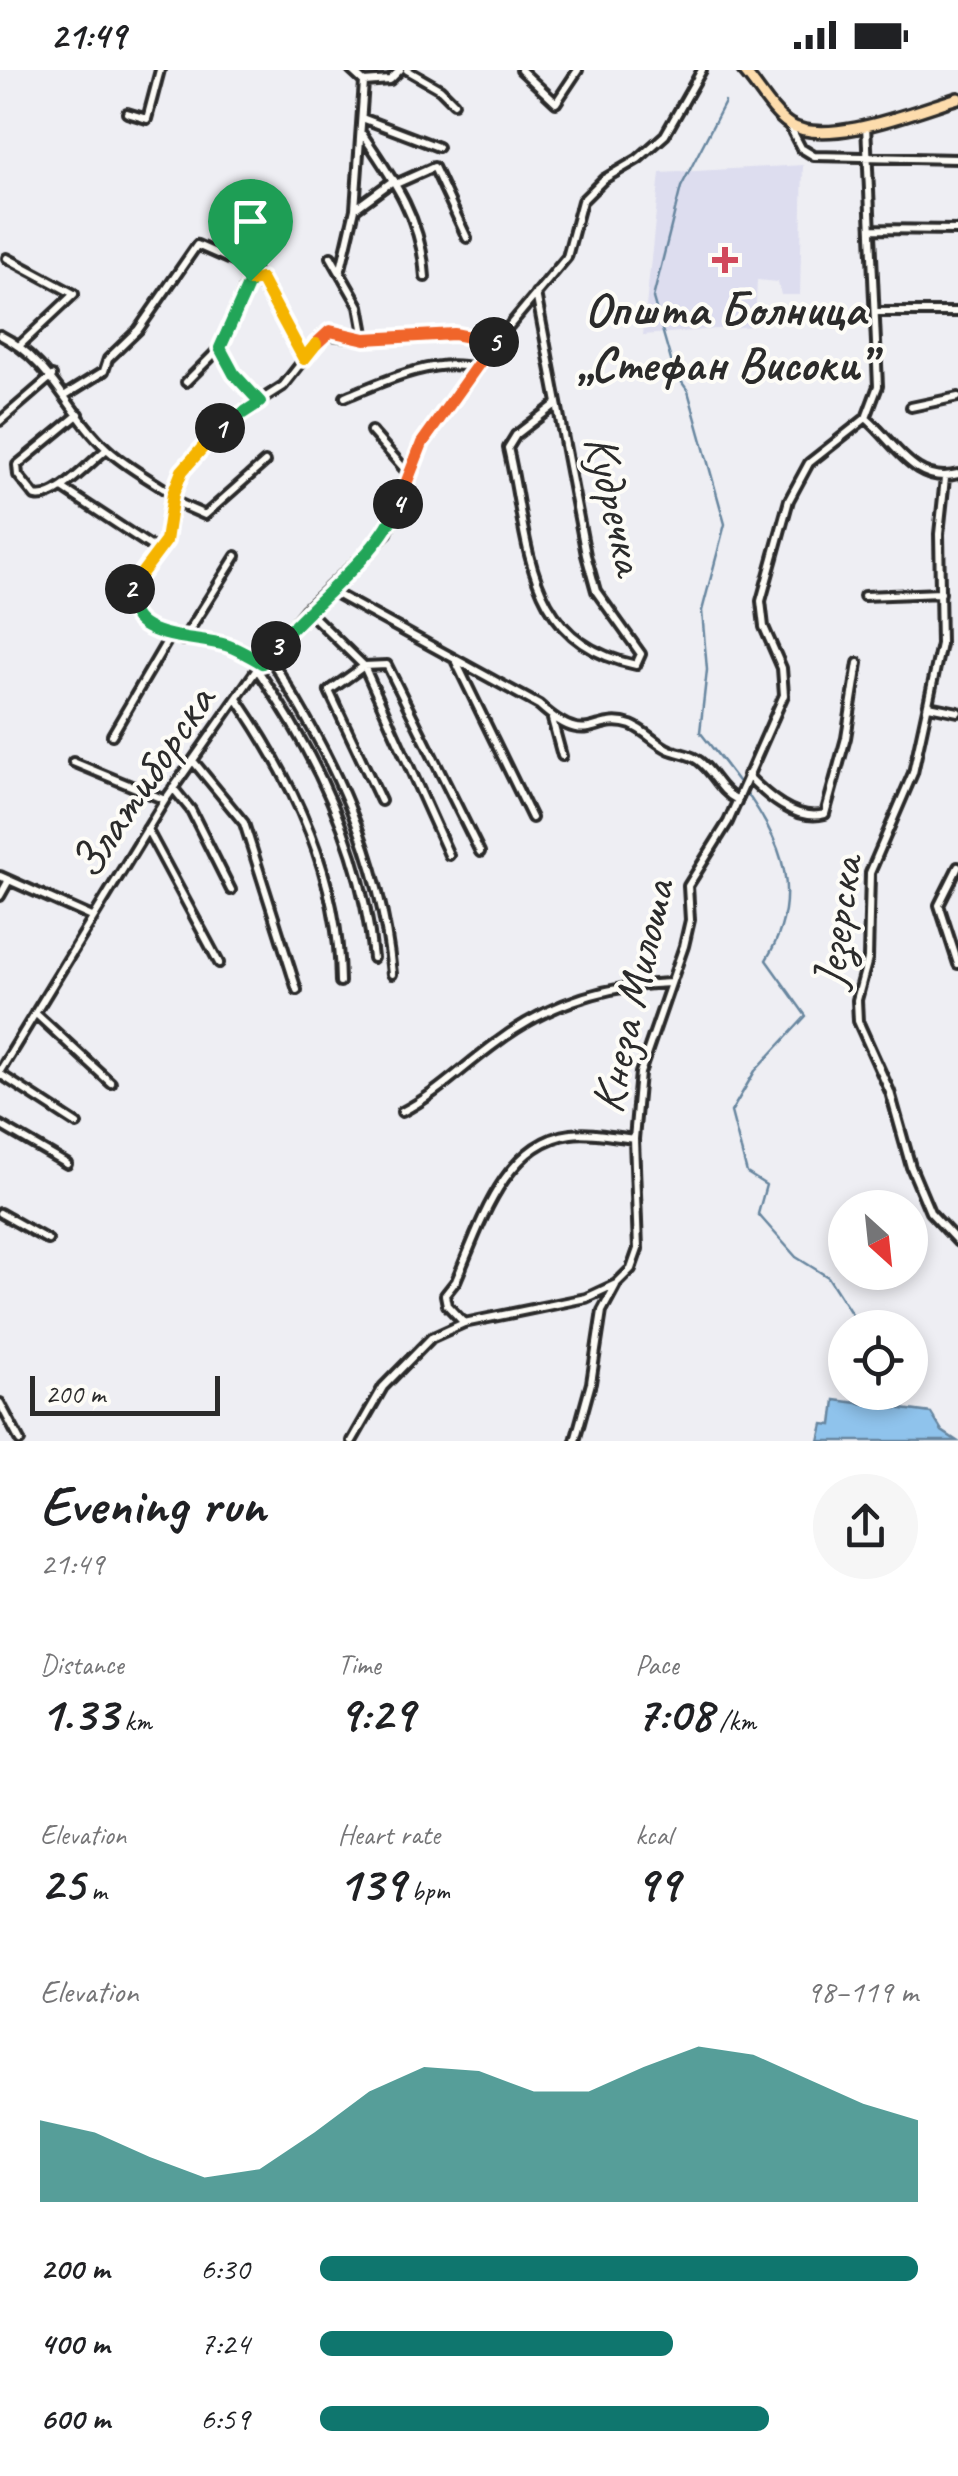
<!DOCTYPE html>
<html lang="en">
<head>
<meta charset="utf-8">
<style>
	body { margin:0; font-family:Caveat,sans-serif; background:#f6f6f6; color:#202124; height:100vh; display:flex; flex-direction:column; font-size:38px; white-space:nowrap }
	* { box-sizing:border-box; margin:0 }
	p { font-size:32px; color:#757577 }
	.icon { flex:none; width:55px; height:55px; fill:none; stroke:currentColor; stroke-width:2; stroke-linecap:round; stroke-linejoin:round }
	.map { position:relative; height:1371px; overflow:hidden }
	.details { display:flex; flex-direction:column; background:#fff; flex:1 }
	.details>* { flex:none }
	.needle { width:65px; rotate:153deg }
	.controls { position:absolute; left:828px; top:1120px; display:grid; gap:20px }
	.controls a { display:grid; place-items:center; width:100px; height:100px; border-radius:50%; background:#fff; box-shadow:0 5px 15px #0003; font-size:50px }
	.scale { position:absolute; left:30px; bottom:25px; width:190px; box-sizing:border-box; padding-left:10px; border:5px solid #2b2b2b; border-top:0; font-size:28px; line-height:35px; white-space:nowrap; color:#2b2b2b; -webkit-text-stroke:8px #fdfcf7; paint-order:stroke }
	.pin { position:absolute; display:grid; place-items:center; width:85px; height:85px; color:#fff; margin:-102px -42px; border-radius:50% 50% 50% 0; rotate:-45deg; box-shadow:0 0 10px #0007 }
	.pin .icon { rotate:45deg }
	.km { position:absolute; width:50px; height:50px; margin:-25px; border-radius:50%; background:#222; color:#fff; font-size:28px; line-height:50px; text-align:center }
	.round { display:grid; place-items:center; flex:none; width:105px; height:105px; border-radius:52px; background:#f6f6f6 }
	.head { display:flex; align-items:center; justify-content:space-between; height:170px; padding:0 40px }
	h1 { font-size:55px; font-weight:700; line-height:75px }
	.metrics { display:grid; grid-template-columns:repeat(3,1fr); gap:15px; height:170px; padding:10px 40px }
	.metrics div { display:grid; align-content:center }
	.metrics b { font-size:50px; font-weight:700 }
	.metrics small { font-size:28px; font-weight:400 }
	.metrics p { font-size:28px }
	.chart { height:280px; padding:20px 40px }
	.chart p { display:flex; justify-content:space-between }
	.chart svg { width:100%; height:180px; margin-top:10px; fill:#0f766e; opacity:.7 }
	ul { padding:0 40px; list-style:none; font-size:32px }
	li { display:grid; grid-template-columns:160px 120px 1fr; align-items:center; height:75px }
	li i { height:25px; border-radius:12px; background:#0f766e }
	.status { display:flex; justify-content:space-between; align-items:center; height:70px; padding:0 50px; background:#fff; direction:ltr }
	.status svg { height:28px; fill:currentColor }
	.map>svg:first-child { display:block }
</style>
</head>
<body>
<div class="status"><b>21:49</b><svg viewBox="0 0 49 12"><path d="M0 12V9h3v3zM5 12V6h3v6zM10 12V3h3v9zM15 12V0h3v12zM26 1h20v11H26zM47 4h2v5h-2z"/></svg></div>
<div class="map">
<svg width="958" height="1371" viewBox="0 0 958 1371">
	<rect width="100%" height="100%" fill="#eeeef3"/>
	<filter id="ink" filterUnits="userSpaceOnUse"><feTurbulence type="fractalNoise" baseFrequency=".01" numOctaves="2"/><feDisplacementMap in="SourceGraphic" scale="20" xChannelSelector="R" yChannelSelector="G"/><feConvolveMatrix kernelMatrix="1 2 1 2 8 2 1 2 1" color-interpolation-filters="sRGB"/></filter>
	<g filter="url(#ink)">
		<path fill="#ddddef" d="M803 95 800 225H781L778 212 757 210 755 256 643 265 660 103Z"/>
		<path fill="#8fc3ec" stroke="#67869f" stroke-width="2.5" d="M835 1330 931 1343 942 1361 957 1371H819L823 1354 832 1355Z"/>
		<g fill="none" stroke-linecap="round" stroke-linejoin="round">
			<path stroke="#67869f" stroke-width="2.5" d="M725 32 681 117 653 228 674 301 688 321 725 454 702 541 707 600 700 662C753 731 821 801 766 890L806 946 755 1001 731 1042 747 1103 766 1115 758 1144 796 1187 828 1207 856 1251 876 1258"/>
			<g stroke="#2b2b2b" stroke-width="14">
				<path id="minor" d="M351 0 364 12
					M407 0 440 19 454 33
					M521 0 556 33 578 0
					M364 12 390 10 400 0
					M127 43 147 49 160 0
					M362 48 438 77
					M788 53 801 78 814 86 958 89
					M363 65C394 110 422 150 425 207
					M398 113 434 97 467 168
					M356 138 394 110
					M871 159 958 160
					M331 187 359 236 365 269
					M7 188 74 224 20 275
					M341 199 355 139 364 12
					M536 223 586 485 596 521 641 584 636 595C522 572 530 470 508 378L516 365 556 334
					M877 242H958
					M0 265C52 291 67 342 107 379 126 397 152 410 173 425
					M220 278 233 304 260 332
					M186 312 220 278 245 217 256 206
					M67 324 104 301 108 289 138 260 197 175 254 200 304 289
					M345 327C382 312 434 287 474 298
					M911 337 958 327
					M79 344 17 395 18 405 35 426C55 432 89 393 107 379
					M866 348C894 371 914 416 958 404
					M0 351 52 306
					M371 361 408 403
					M945 408 939 464 941 574 913 703 870 803 868 889 857 930 858 951 890 1022 911 1097 930 1142 958 1172
					M64 419 158 481
					M173 431 205 445 265 392
					M329 520 539 635C590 682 593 642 631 655 646 661 656 674 670 680 680 684 691 684 699 691 714 702 719 720 736 729
					M864 526 941 523
					M306 539 364 596 449 785
					M183 570 236 486
					M268 585C332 684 381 786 392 904
					M456 592 532 748
					M262 593C250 586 237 578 224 574 191 565 149 572 127 538L131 517 166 471 173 425 182 401 228 351 283 316 324 264 365 269 453 264 496 270
					M257 599C317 686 363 782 373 888
					M237 629C295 714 339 807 340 912
					M929 636 958 642
					M552 649 562 686
					M112 665 170 566
					M73 692 165 730
					M194 692 244 753 297 920
					M747 705C766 725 795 752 825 744L846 668 858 593
					M173 718 191 740 231 820
					M381 731 329 621 364 596 387 595 480 782
					M147 759 219 893
					M958 797 939 835 958 894
					M0 806 92 847
					M0 826 9 810
					M35 943 111 1013
					M0 1001 165 730 257 599 306 539 387 463 422 373 474 298 567 187 582 131 604 109 638 89 665 65 702 0
					M0 1004 77 1054
					M402 1042C437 1024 464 996 496 973 547 934 606 915 670 913
					M0 1055 67 1094
					M0 1143 48 1170
					M464 1253 447 1235 445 1225 456 1211C479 1158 504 1072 571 1064 591 1061 614 1067 634 1069
					M0 1333 20 1371
					M352 1371 383 1317 431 1268 464 1253 586 1228 616 1214 631 1199 638 1179 634 1069 640 1003 684 876 690 850 688 816 728 752 784 625 782 598 764 557 761 531 789 430 809 393 866 348 878 316 866 55
					M575 1371 591 1313 602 1241 616 1215"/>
			</g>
			<g stroke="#2b2b2b" stroke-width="16">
				<path id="major" d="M743 0C758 16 771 42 789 54 826 78 918 40 958 28"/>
			</g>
			<use href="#minor" stroke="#fdfcf7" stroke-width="6"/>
			<use href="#major" stroke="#fddcac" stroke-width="9"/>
		</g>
	</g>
	<g fill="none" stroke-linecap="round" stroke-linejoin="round" filter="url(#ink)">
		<g stroke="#fff" stroke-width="20">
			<path id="split-1" d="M220 358 260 332 234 304 220 278 250 211"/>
		</g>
		<g stroke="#fff" stroke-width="20">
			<path id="split-2" d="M130 519 166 471 173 424 182 401 220 358"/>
		</g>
		<g stroke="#fff" stroke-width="20">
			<path id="split-3" d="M130 519C123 573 191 564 226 575 238 579 250 586 262 593L276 576"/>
		</g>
		<g stroke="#fff" stroke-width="20">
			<path id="split-4" d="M276 576C312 532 381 484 398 434"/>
		</g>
		<g stroke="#fff" stroke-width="20">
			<path id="split-5" d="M398 434 422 373 494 272"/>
		</g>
		<g stroke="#fff" stroke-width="20">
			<path id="split-6" d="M316 274 330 261 365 269 454 264 494 272"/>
		</g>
		<g stroke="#fff" stroke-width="20">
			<path id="split-7" d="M250 211 261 209 304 289 316 274"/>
		</g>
		<use href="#split-1" stroke="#22a559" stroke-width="12"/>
		<use href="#split-2" stroke="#f5b400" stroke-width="12"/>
		<use href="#split-3" stroke="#22a559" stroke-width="12"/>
		<use href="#split-4" stroke="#22a559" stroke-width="12"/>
		<use href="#split-5" stroke="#f0652b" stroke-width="12"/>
		<use href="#split-6" stroke="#f0652b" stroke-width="12"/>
		<use href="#split-7" stroke="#f5b400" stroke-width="12"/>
	</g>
	<path fill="#d1495b" stroke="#fdfcf7" stroke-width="4" d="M720 175h10v10h10v10h-10v10h-10v-10h-10v-10h10z"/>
	<g text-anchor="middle" stroke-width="8" stroke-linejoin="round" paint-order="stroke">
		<g font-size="48" font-weight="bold" fill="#2b2b2b" stroke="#fdfcf7">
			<text x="725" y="255">Општа Болница<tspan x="725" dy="55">„Стефан Високи”</tspan></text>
		</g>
		<g font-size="48" fill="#2b2b2b" stroke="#fdfcf7">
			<text transform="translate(617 434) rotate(77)" y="17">Кудречка</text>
			<text transform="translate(141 711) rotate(-56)" y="17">Златиборска</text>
			<text transform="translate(836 852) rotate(-82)" y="17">Језерска</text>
			<text transform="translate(631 926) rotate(-77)" y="17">Кнеза Милоша</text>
		</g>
	</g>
</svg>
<div class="controls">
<a><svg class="needle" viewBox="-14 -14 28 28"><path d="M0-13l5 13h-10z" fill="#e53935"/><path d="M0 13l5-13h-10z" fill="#757577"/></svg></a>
<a><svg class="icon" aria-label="locate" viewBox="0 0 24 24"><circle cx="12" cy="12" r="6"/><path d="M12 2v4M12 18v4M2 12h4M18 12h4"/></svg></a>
</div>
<div class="scale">200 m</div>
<div class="pin" style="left:250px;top:211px;background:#1e9e55"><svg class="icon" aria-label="arrive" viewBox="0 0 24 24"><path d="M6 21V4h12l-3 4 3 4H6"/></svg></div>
<b class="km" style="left:220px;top:358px">1</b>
<b class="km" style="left:130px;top:519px">2</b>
<b class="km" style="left:276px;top:576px">3</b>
<b class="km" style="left:398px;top:434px">4</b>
<b class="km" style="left:494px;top:272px">5</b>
</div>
<section class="details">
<div class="head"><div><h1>Evening run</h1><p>21:49</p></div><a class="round"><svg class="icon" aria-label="share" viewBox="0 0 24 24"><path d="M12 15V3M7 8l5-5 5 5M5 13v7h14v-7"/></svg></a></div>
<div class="metrics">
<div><p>Distance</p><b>1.33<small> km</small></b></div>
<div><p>Time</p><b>9:29</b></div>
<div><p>Pace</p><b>7:08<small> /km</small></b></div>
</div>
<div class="metrics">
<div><p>Elevation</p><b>25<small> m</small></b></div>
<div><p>Heart rate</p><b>139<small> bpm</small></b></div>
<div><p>kcal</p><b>99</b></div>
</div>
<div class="chart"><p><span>Elevation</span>98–119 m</p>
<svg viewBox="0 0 160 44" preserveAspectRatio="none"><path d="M0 44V24L10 27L20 33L30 38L40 36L50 27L60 17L70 11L80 12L90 17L100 17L110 11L120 6L130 8L140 14L150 20L160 24V44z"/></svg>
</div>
<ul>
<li><b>200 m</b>6:30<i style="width:100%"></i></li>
<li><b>400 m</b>7:24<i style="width:59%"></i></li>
<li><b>600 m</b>6:59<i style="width:75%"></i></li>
</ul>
</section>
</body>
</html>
